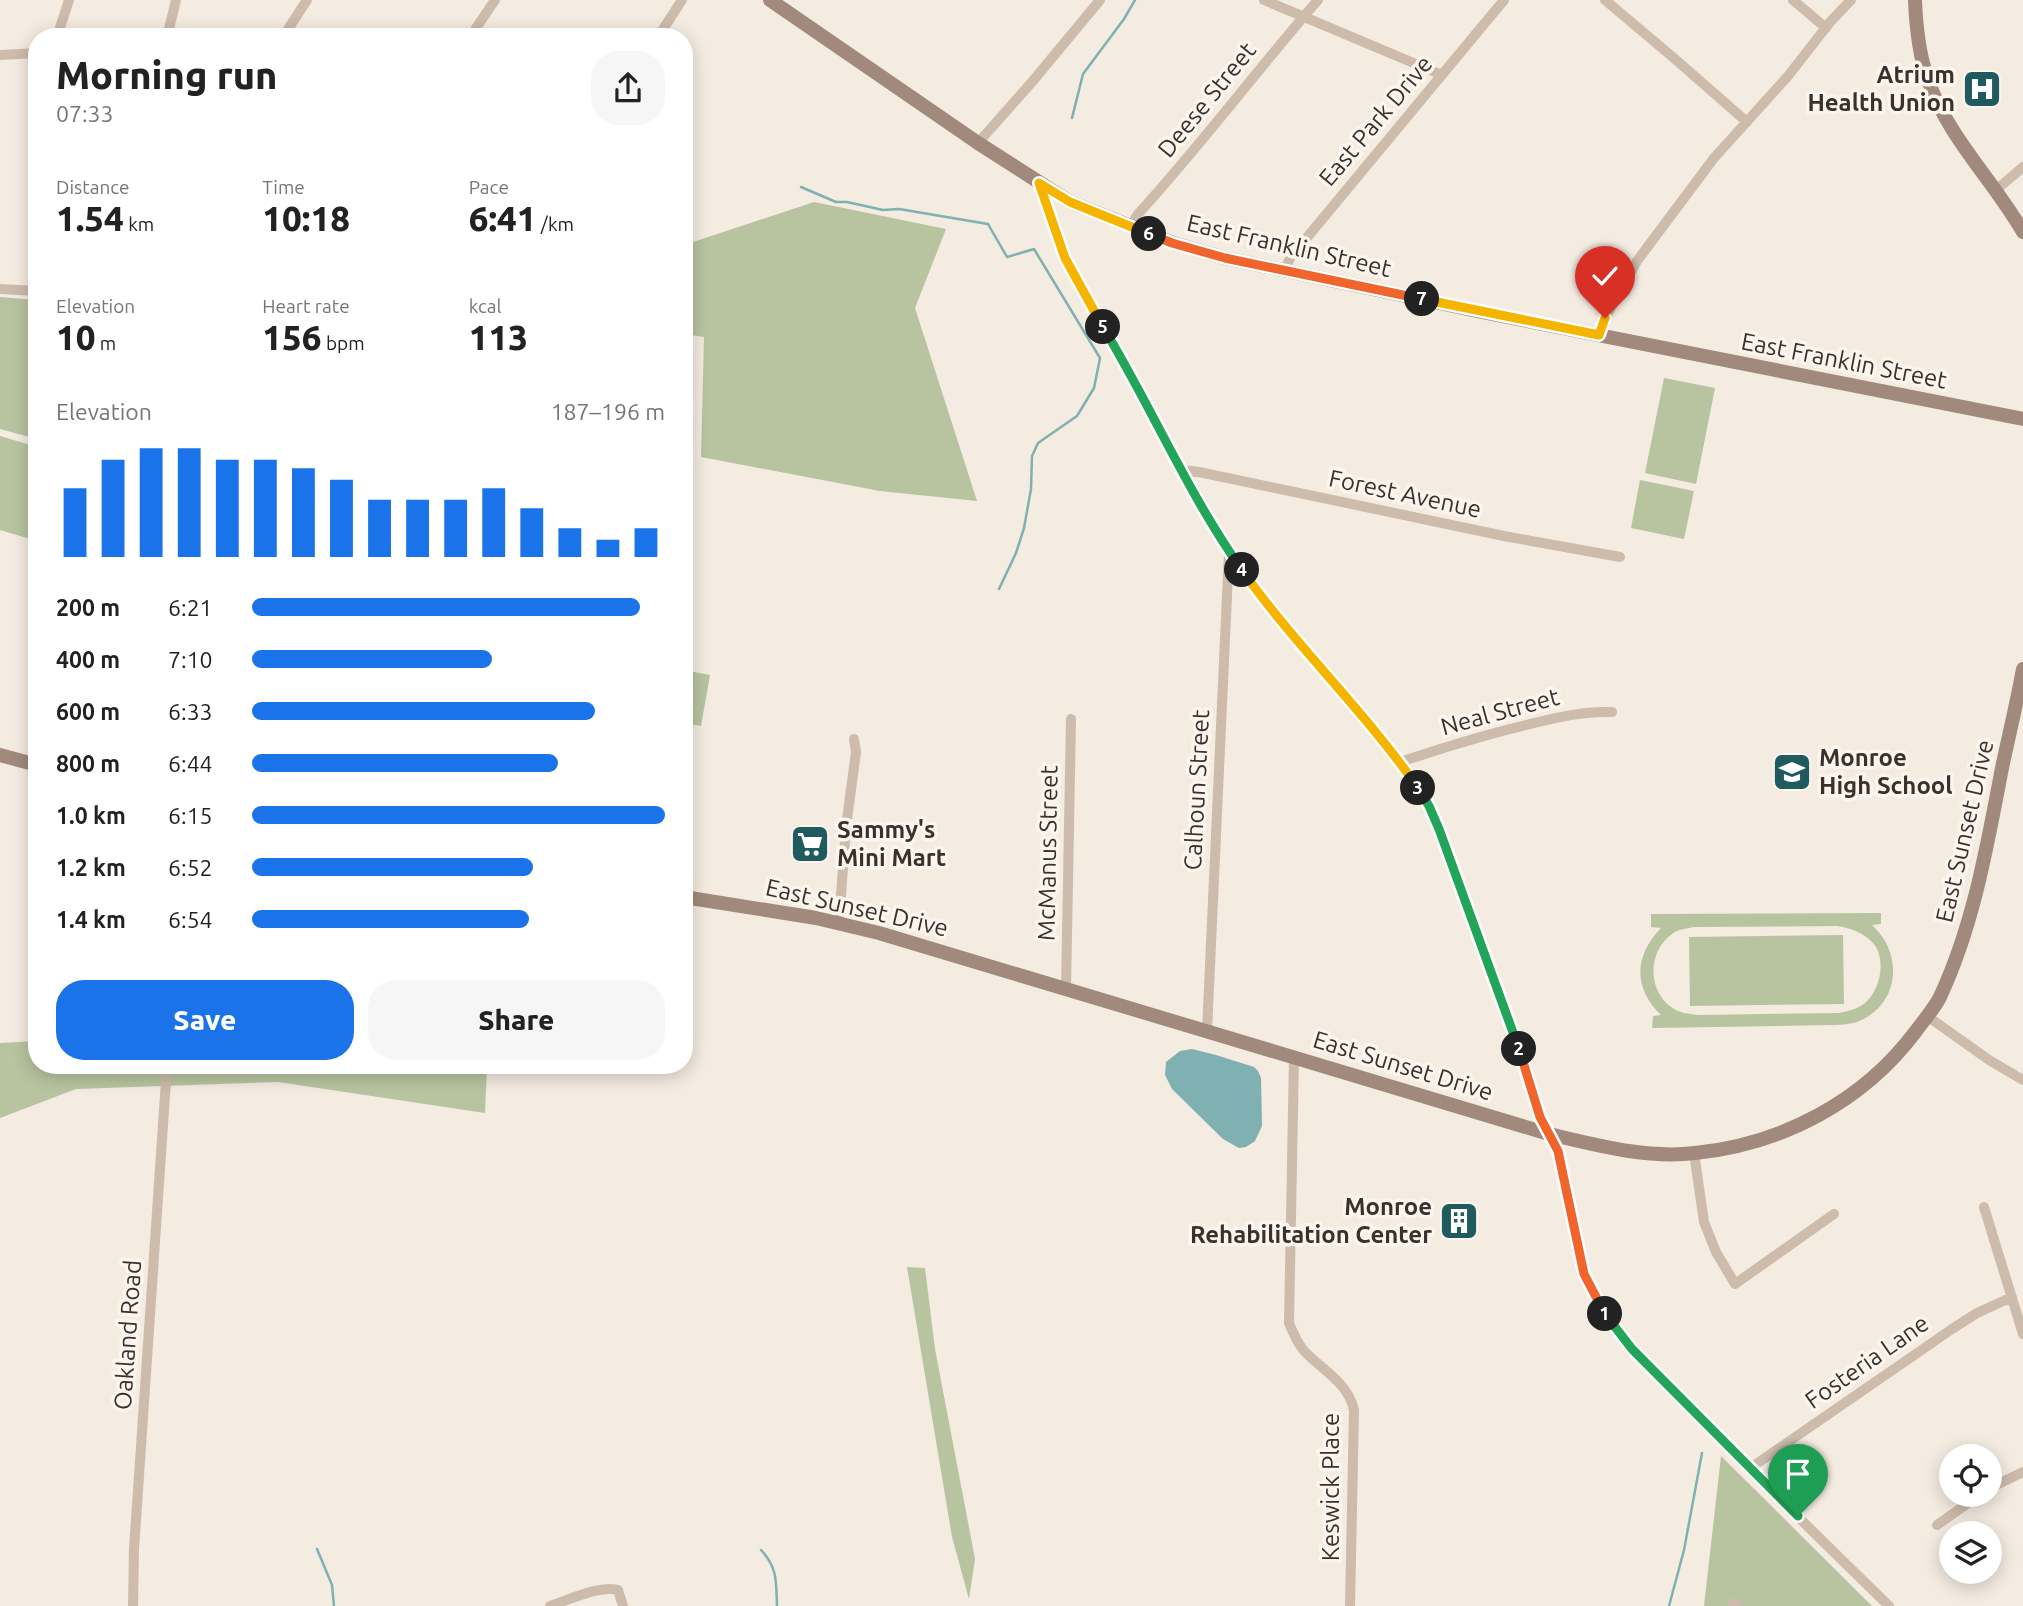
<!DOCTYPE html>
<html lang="en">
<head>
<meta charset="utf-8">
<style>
	body { margin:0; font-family:Ubuntu,sans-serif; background:#f6f6f6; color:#222; height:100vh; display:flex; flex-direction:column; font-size:26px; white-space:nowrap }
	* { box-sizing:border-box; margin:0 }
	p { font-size:23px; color:#767676 }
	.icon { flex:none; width:38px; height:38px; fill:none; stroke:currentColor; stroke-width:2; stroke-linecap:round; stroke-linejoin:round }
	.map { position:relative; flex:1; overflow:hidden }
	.details { position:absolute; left:28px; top:28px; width:665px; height:1046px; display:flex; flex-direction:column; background:#fff; border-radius:28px; box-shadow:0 4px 18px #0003 }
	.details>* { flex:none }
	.controls { position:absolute; left:1939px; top:1444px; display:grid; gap:14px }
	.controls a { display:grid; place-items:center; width:63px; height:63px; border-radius:50%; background:#fff; box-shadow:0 4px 18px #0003; font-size:35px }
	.pin { position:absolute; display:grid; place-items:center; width:60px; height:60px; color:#fff; margin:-72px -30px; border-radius:50% 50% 50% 0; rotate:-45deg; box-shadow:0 0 7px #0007 }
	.pin .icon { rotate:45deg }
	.km { position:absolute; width:35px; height:35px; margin:-18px; border-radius:50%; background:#222; color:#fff; font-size:19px; line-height:35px; text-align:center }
	.round { display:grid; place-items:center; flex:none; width:74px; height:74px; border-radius:28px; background:#f6f6f6 }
	.overview { display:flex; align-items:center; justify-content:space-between; height:119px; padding:0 28px }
	h1 { font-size:38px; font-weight:800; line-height:52px }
	.metrics { display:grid; grid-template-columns:repeat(3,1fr); gap:10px; height:119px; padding:7px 28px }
	.metrics div { display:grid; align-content:center }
	.metrics b { font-size:35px; font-weight:800 }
	.metrics small { font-size:19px; font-weight:400 }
	.metrics p { font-size:19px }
	.chart { height:196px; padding:14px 28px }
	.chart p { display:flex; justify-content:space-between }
	.chart svg { width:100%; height:126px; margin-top:7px; stroke:#1a73e8; stroke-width:6 }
	.cta { display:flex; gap:14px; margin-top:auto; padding:14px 28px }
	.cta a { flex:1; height:80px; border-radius:28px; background:#1a73e8; color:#fff; font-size:28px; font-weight:800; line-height:80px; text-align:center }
	.cta a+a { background:#f6f6f6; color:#222 }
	ul { padding:0 28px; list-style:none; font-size:23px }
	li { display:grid; grid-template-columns:112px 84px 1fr; align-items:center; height:52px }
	li i { height:18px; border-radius:9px; background:#1a73e8 }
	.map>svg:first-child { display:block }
</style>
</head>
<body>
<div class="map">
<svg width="2023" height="1606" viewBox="0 0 2023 1606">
	<rect width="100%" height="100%" fill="#f4ebe1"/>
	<path fill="#b8c4a0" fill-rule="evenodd" d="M814 202 946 229 915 308 977 501 880 491 701 457 704 337 684 334V245Z
		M0 297 37 300V439L0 429Z
		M1664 378 1715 388 1696 484 1645 473Z
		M0 436 37 447V541L0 530Z
		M1640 480 1694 491 1684 539 1631 528Z
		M684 670 710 675 701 726 684 723Z
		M1881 913V924L1872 925C1904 954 1900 1005 1857 1022 1850 1024 1843 1025 1835 1025L1652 1028 1653 1016 1661 1015C1633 988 1634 956 1661 928L1651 927V914ZM1837 926C1850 928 1862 932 1872 942 1887 957 1881 990 1865 1003 1858 1009 1848 1011 1839 1013L1698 1015C1689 1014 1679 1013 1671 1007 1647 990 1648 951 1672 934 1678 929 1686 929 1693 927Z
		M1843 935 1844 1004 1690 1006 1689 937Z
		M37 1041V1066H294L299 1067 487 1066 485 1113 278 1082 76 1089 0 1118V1043Z
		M907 1267 925 1268 935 1349 975 1559 969 1599 952 1537Z
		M1721 1456 1872 1606H1704Z"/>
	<path fill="#7fb0b2" d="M1192 1049 1216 1055 1254 1067 1258 1071 1261 1078 1262 1126 1255 1141 1246 1147 1239 1148 1223 1139 1172 1089 1165 1075 1166 1062 1180 1051Z"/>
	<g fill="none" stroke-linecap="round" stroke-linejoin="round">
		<path stroke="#7fb0b2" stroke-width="2.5" d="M1072 118 1083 74 1124 19 1135 0
			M801 187 836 202H847L883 210 899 209 988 224 1007 257 1034 249 1100 358 1094 388 1077 416 1038 443 1032 456 1031 489 1024 528 1016 553 999 589
			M317 1549 332 1585 334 1606
			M761 1550C778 1568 776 1582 777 1606
			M1669 1606 1684 1550 1702 1453"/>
		<path stroke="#cdbbac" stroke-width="10" d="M1264 0 1442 75
			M1605 0 1675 59 1747 122
			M1793 0 1826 28
			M57 37 69 0
			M167 37 176 0
			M283 37 307 0
			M470 37 495 0
			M658 37 682 0
			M0 55 37 53
			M978 143 1032 82 1100 0
			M1039 183 1065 258 1229 552 1250 582 1332 682 1359 711 1400 762 1429 805 1514 1035 1540 1117 1558 1151 1585 1274 1607 1317 1632 1349 1749 1469 1889 1606
			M1996 190 2023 167
			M1130 227 1138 214C1201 145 1257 70 1318 0
			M1285 270 1290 258 1504 0
			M0 289 37 291
			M34 291 37 254
			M1599 335 1605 318 1637 261 1714 158 1788 76 1831 21 1851 0
			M1182 470 1199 472 1504 536 1620 557
			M1400 762C1442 748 1483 735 1526 725 1555 718 1582 711 1612 712
			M839 922 846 827 856 752 854 739
			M1066 988 1071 719
			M1927 1016 1989 1060 2023 1080
			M1207 1031 1229 552
			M1294 1057 1289 1323C1293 1333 1298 1344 1305 1352 1324 1371 1348 1383 1354 1410L1350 1606
			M1694 1153 1704 1222 1716 1252 1735 1284 1834 1214
			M1984 1207 2023 1334
			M1749 1469 1952 1329 1977 1313 2012 1297
			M1990 1488 2023 1472
			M1937 1525 1981 1494
			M1733 1603 1738 1606
			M133 1606 134 1549 167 1066
			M550 1606C569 1600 599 1585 618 1590L623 1606"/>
		<path stroke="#a18a7d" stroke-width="14" d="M770 0 978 143 1070 202 1173 243 1225 258 1482 312 2023 419
			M1915 0C1916 26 1919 55 1928 80 1948 137 1993 180 2023 232
			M0 755 37 765
			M684 897 816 918 879 933 1549 1134C1596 1145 1647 1159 1695 1153 1782 1144 1863 1102 1916 1031 1924 1020 1934 1009 1940 997 1974 924 1987 846 2002 768 2009 735 2017 702 2023 669"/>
	</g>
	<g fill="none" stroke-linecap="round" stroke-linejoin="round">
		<g stroke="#fff" stroke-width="14">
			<path id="split-1" d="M1605 1314 1632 1349 1798 1516"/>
		</g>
		<g stroke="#fff" stroke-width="14">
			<path id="split-2" d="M1519 1049 1540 1117 1558 1151 1584 1274 1605 1314"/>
		</g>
		<g stroke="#fff" stroke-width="14">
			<path id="split-3" d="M1418 788 1429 806 1439 829 1519 1049"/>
		</g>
		<g stroke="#fff" stroke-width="14">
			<path id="split-4" d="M1242 570C1296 647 1365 711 1418 788"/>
		</g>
		<g stroke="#fff" stroke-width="14">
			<path id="split-5" d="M1103 327C1151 406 1188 494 1242 570"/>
		</g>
		<g stroke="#fff" stroke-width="14">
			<path id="split-6" d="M1103 327 1065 258 1039 183 1070 202 1149 234"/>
		</g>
		<g stroke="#fff" stroke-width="14">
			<path id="split-7" d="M1149 234 1172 243 1225 258 1422 299"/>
		</g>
		<g stroke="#fff" stroke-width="14">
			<path id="split-8" d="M1422 299 1599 335 1605 318"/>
		</g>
		<use href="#split-1" stroke="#22a559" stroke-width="9"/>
		<use href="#split-2" stroke="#f0652b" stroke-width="9"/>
		<use href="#split-3" stroke="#22a559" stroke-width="9"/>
		<use href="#split-4" stroke="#f5b400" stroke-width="9"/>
		<use href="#split-5" stroke="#22a559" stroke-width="9"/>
		<use href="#split-6" stroke="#f5b400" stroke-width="9"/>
		<use href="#split-7" stroke="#f0652b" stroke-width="9"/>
		<use href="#split-8" stroke="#f5b400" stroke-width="9"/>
	</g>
	<defs>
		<g id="hospital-square" transform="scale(2.0125)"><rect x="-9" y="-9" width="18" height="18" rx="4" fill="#1f5a5e" stroke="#fbf5ee"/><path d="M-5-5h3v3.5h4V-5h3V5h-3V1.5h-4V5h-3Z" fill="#fff"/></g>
		<g id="school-square" transform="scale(2.0125)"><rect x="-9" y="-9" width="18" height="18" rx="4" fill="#1f5a5e" stroke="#fbf5ee"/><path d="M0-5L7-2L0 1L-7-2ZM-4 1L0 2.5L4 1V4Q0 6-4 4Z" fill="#fff"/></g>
		<g id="supermarket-square" transform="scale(2.0125)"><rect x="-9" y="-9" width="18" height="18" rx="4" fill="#1f5a5e" stroke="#fbf5ee"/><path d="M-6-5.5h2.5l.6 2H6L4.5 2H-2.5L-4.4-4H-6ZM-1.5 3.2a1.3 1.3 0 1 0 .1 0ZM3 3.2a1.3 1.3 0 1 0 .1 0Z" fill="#fff"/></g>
		<g id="building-square" transform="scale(2.0125)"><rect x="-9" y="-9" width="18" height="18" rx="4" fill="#1f5a5e" stroke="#fbf5ee"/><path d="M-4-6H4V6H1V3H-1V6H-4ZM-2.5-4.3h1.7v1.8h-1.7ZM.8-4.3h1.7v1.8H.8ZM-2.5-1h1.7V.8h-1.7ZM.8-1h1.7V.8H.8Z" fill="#fff"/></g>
	</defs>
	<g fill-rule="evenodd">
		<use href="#hospital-square" x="1982" y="89"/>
		<use href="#school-square" x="1792" y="772"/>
		<use href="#supermarket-square" x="810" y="844"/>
		<use href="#building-square" x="1459" y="1221"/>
	</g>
	<g text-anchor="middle" stroke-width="7" stroke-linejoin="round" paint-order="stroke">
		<g font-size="24" font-weight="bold" fill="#3b302b" stroke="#fbf5ee" text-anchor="end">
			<text x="1955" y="83">Atrium<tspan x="1955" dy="28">Health Union</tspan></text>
			<text x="1819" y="766" text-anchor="start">Monroe<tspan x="1819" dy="28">High School</tspan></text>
			<text x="837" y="838" text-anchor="start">Sammy's<tspan x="837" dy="28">Mini Mart</tspan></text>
			<text x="1432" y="1215">Monroe<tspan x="1432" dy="28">Rehabilitation Center</tspan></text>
		</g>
		<g font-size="24" fill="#3b302b" stroke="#fbf5ee">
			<text transform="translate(1207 100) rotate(-51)" y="8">Deese Street</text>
			<text transform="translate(1376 121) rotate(-50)" y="8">East Park Drive</text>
			<text transform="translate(1289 246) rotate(13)" y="8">East Franklin Street</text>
			<text transform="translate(1844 361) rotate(11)" y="8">East Franklin Street</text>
			<text transform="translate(1405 494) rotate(12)" y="8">Forest Avenue</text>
			<text transform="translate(1500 712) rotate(-15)" y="8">Neal Street</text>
			<text transform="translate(1197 790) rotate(-87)" y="8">Calhoun Street</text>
			<text transform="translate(1965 831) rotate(-77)" y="8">East Sunset Drive</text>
			<text transform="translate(1048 853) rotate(-89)" y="8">McManus Street</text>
			<text transform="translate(857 908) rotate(13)" y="8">East Sunset Drive</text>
			<text transform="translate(1403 1066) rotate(17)" y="8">East Sunset Drive</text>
			<text transform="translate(128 1335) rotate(-86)" y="8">Oakland Road</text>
			<text transform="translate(1867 1362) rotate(-35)" y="8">Fosteria Lane</text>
			<text transform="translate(1331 1487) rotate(-90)" y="8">Keswick Place</text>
		</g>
	</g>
</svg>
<div class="controls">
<a><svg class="icon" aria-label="locate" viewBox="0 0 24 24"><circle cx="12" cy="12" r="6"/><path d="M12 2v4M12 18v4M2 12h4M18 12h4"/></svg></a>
<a><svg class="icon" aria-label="layers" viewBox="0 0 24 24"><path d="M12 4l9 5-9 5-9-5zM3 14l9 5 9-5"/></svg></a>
</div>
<div class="pin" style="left:1798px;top:1516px;background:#1e9e55"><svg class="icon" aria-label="arrive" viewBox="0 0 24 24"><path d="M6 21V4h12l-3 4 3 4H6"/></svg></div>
<div class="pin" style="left:1605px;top:318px;background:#d93025"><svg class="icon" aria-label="check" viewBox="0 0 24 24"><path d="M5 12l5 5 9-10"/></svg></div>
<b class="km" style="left:1605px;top:1314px">1</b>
<b class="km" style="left:1519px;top:1049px">2</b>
<b class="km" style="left:1418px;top:788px">3</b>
<b class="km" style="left:1242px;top:570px">4</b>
<b class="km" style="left:1103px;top:327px">5</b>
<b class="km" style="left:1149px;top:234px">6</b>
<b class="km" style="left:1422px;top:299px">7</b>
<section class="details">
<div class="overview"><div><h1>Morning run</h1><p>07:33</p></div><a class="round"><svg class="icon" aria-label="share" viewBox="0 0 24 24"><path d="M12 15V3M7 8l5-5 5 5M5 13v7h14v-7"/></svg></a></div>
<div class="metrics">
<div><p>Distance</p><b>1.54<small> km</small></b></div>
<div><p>Time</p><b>10:18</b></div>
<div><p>Pace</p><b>6:41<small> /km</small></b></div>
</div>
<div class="metrics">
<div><p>Elevation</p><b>10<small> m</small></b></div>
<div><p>Heart rate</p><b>156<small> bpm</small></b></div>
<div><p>kcal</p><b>113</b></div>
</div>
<div class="chart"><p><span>Elevation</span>187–196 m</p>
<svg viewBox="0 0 160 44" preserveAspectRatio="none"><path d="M5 44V20M15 44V10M25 44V6M35 44V6M45 44V10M55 44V10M65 44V13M75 44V17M85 44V24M95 44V24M105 44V24M115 44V20M125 44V27M135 44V34M145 44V38M155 44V34"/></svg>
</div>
<ul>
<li><b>200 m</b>6:21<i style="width:94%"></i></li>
<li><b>400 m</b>7:10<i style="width:58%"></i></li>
<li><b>600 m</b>6:33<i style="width:83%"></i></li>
<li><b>800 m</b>6:44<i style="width:74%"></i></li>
<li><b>1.0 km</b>6:15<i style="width:100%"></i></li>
<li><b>1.2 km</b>6:52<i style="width:68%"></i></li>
<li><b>1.4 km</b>6:54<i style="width:67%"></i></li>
</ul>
<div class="cta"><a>Save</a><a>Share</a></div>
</section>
</div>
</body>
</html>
